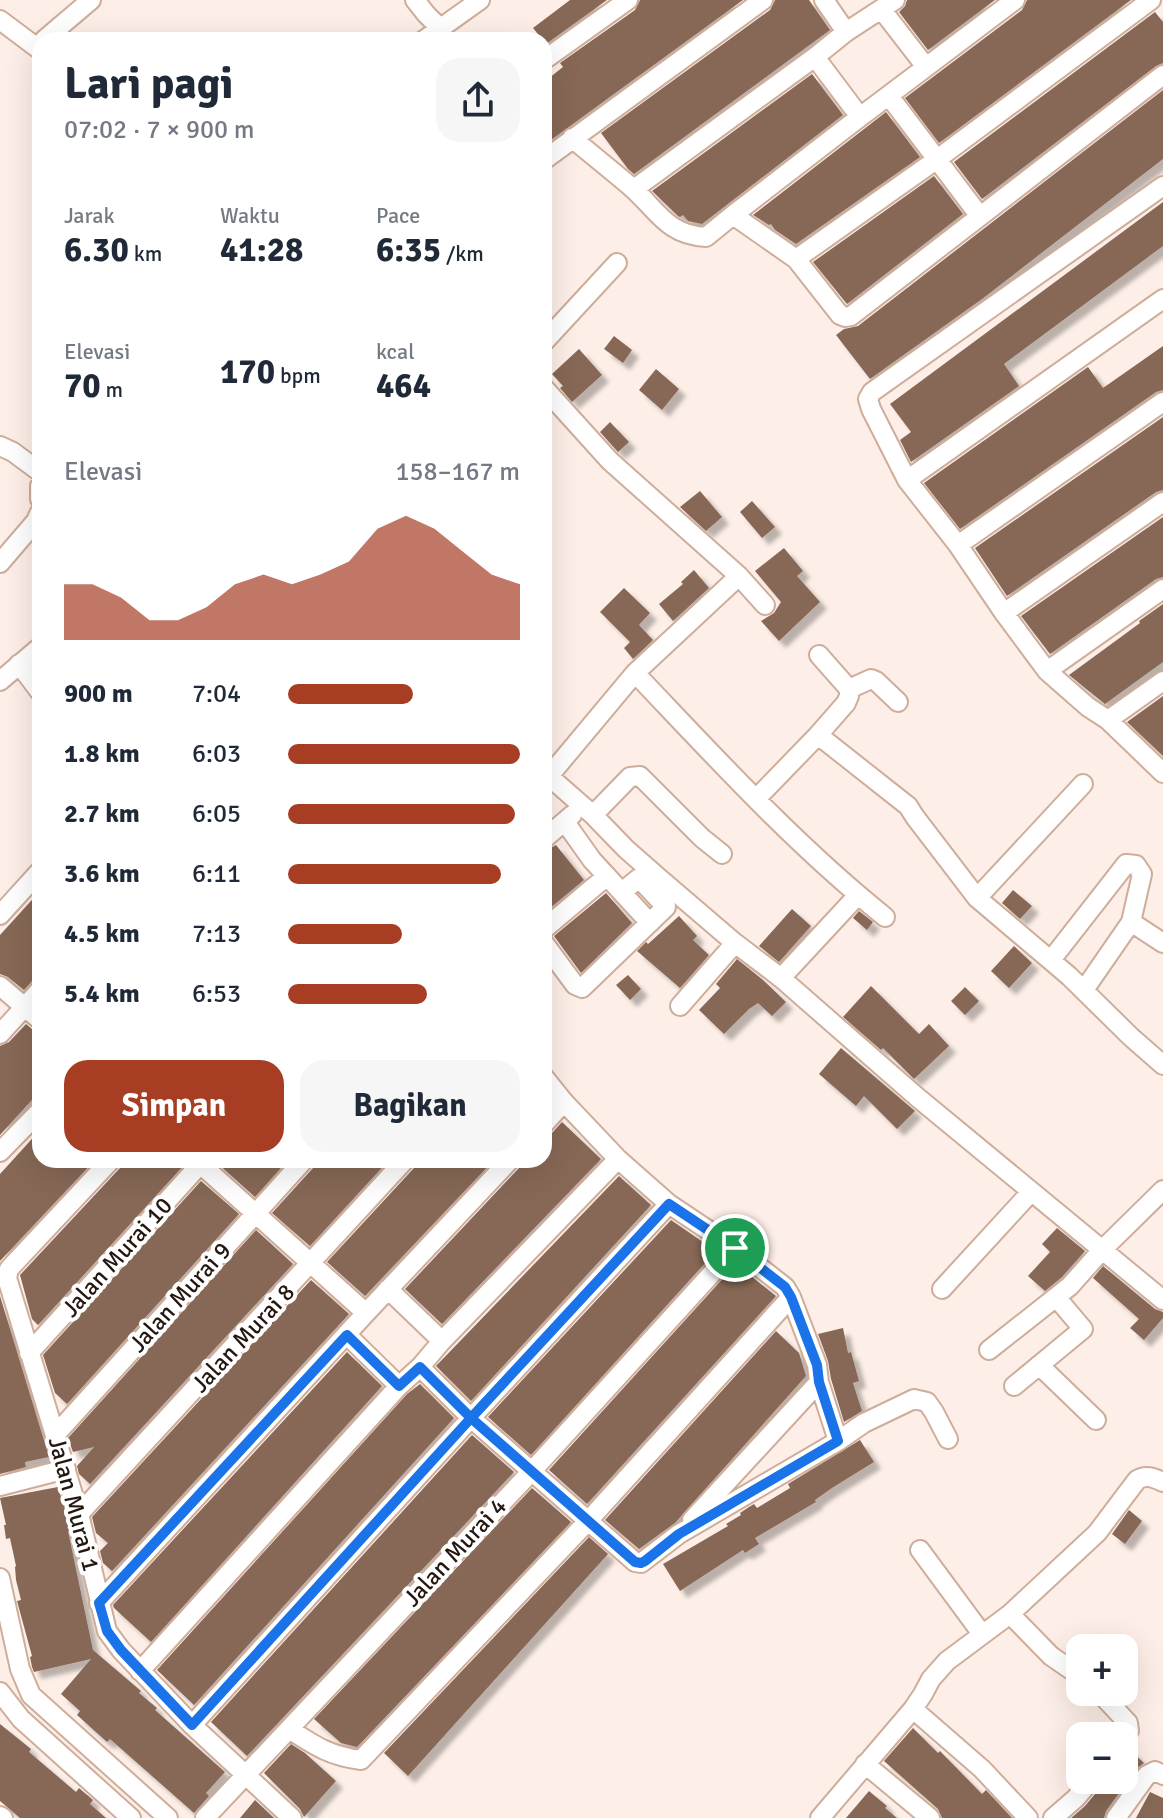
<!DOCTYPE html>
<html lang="id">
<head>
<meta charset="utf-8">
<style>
	body { margin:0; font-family:Signika,sans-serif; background:#f6f6f7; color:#1f2937; height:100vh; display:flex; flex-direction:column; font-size:30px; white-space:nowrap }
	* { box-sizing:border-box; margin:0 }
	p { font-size:26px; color:#747a83 }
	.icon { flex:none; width:44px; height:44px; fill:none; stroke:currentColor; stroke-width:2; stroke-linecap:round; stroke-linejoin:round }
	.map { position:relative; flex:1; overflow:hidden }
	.panel { position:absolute; left:32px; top:32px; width:520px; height:1136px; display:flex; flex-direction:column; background:#fff; border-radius:24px; box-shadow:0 8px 32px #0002 }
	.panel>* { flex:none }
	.controls { position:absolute; left:1066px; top:1634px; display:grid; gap:16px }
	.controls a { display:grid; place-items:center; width:72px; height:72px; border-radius:16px; background:#fff; box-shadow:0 8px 32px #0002; font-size:40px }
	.pin { position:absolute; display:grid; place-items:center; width:68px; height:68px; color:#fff; margin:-34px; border:4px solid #fff; border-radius:50%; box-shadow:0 2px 8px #0007 }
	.round { display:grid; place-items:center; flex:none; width:84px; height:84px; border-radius:24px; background:#f6f6f7 }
	.head { display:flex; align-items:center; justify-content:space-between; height:136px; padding:0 32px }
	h1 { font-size:44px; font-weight:700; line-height:60px }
	.stats { display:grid; grid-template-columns:repeat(3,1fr); gap:12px; height:136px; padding:8px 32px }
	.stats div { display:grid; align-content:center }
	.stats b { font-size:34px; font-weight:700 }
	.stats small { font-size:22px; font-weight:400 }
	.stats p { font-size:22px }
	.chart { height:224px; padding:16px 32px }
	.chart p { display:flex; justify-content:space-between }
	.chart svg { width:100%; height:144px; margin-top:8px; fill:#a73e24; opacity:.7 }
	.primary-button { display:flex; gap:16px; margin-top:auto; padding:16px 32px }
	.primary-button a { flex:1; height:92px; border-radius:24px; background:#a73e24; color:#fff; font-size:32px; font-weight:700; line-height:92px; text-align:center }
	.primary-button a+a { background:#f6f6f7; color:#1f2937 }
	ul { padding:0 32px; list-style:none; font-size:26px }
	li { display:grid; grid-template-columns:128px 96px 1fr; align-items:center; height:60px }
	li i { height:20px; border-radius:10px; background:#a73e24 }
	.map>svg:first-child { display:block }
</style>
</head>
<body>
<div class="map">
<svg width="1163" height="1818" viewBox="0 0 1163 1818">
	<defs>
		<filter id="shadow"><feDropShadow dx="7" dy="7" stdDeviation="2" flood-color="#0004"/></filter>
	</defs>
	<rect width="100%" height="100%" fill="#fdefe7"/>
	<path fill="#876857" filter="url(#shadow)" d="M570 0H607L546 44 533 28Z
		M640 0H743L544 145V82L563 67 560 63 635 10Z
		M775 0H809L830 30 634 174 628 169 601 133 770 10Z
		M907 0H995L928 50 899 12 905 6Z
		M1027 0H1131L939 143 905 98 1022 10Z
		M1155 12 1163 22V63L1156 66 982 199 954 162Z
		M812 74 843 115 702 224 688 221 683 215 680 217 678 216 652 191Z
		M1163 90V159L982 299 870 379 836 335 844 329 858 326Z
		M886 112 920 157 796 244 775 230 771 224 769 225 753 215Z
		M934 176 963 214 847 304 813 262Z
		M1163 202V246L1004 364 1019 386 911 462 900 440 911 432 890 404Z
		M614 336 632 350 623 363 604 349Z
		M1163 346V390L1156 392 960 529 924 483 1088 367 1103 388Z
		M579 349 602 375 572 402 560 388 563 386 552 374Z
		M656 369 679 389 662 410 639 390Z
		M1163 417V490L1156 492 1007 596 975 548Z
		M610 422 629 442 618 452 600 432Z
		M700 491 722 517 706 531 680 507Z
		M752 501 775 527 762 538 740 512Z
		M1163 517V577L1156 579 1050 654 1021 616Z
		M784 548 803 571 797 576 820 602 779 641 761 621 774 613 781 602 755 571Z
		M694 570 709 588 673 621 659 604 683 584 681 582Z
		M624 588 650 613 639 625 653 640 633 659 624 648 630 642 600 612Z
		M1163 604V662L1105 704 1069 675 1140 623 1139 621Z
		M1163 696V756L1127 722Z
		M556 845 584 880 544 913V851Z
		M1013 890 1032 906 1020 919 1002 903Z
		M40 891V978L32 981 24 990 8 977 0 974V935Z
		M606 893 632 923 581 973 554 936Z
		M792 909 811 926 779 962 759 946Z
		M859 911 873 922 867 930 853 918Z
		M679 916 697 936 693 940 709 955 680 988 637 951 646 942 648 944Z
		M1014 946 1032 963 1009 988 991 971Z
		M737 959 763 980 786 1002 772 1016 758 1003 749 1009 724 1034 699 1010 720 988 716 984Z
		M628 975 641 989 630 1000 616 985Z
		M871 986 919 1034 929 1024 949 1046 914 1079 883 1048 881 1050 843 1017Z
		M965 987 979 1001 965 1015 951 1001Z
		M26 1024 33 1030 40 1032V1091L0 1135V1046L9 1042Z
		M841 1048 915 1111 897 1129 864 1096 856 1106 819 1074Z
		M562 1122 601 1159 442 1324 405 1289 519 1168 522 1160H544V1136L552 1133Z
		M40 1130V1160H95L0 1261V1174Z
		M123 1160H178L184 1165 38 1325 32 1319 20 1275 120 1168Z
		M217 1160H288L255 1197 216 1162Z
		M316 1160H389L310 1246 272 1213 313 1168Z
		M417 1160H494L365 1296 327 1262 414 1168Z
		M619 1176 651 1205 471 1401 436 1366Z
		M201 1181 239 1214 67 1404 55 1393 43 1355Z
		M671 1220 716 1251 531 1455 488 1417Z
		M1057 1228 1085 1251 1062 1277 1045 1291 1028 1276 1050 1252 1042 1244Z
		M256 1230 293 1264 90 1484 79 1474 77 1466 94 1447 73 1452 68 1438Z
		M736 1264 776 1296 587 1504 549 1470Z
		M1103 1266 1155 1309 1163 1312V1318L1144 1340 1130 1328 1139 1319 1093 1278Z
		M311 1280 349 1314 112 1571 103 1563 100 1551 108 1543 96 1533 92 1517Z
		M0 1296 49 1457 25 1462 26 1467 0 1474Z
		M843 1328 848 1353 851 1352 859 1381 853 1383 862 1411 844 1422 831 1379 828 1361 818 1334Z
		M776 1331 799 1353 806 1376 675 1523 639 1549 605 1520Z
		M347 1352 382 1386 151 1642 114 1608 113 1605Z
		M420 1384 454 1418 194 1705 157 1670 407 1394Z
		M472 1435 514 1472 247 1756 211 1722Z
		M860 1440 874 1462 832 1488 815 1500 816 1502 755 1538 759 1544 745 1553 743 1550 680 1591 663 1564 728 1526 726 1524 741 1515 740 1513 749 1507 754 1504 757 1508 790 1488 788 1484Z
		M58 1487 72 1534 68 1531 93 1650 141 1691 139 1693 157 1708 155 1710 225 1772 206 1793 209 1796 194 1813 110 1739 107 1742 77 1715 80 1711 61 1694 91 1659 34 1672 32 1667 30 1657 32 1656 17 1601 21 1600 16 1580 15 1567 16 1566 10 1538 6 1539 4 1525H6L0 1498Z
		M532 1488 571 1522 357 1747 341 1743 314 1719Z
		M1129 1510 1142 1521 1125 1544 1112 1534Z
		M589 1537 608 1554 408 1776 384 1753Z
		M0 1724 31 1749 29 1752 76 1792 79 1788 93 1800 90 1804 106 1818H20L0 1801Z
		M913 1728 938 1753 940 1751 982 1794 986 1790 1012 1818H942L938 1809 884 1761Z
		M291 1744 305 1753 336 1781 304 1817 300 1809 264 1773Z
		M1129 1749 1144 1763 1137 1768 1106 1811 1104 1818H1071L1085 1806 1100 1788 1103 1780H1124V1750Z
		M869 1791 887 1806 885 1808 897 1818H846Z
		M1150 1792 1163 1798V1818H1136Z
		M255 1800 274 1818H240Z"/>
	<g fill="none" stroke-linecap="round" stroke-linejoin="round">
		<g stroke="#cead9a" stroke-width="22">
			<path id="minor" d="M415 0 426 14 441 29
				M824 0 846 32
				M882 10 926 67
				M0 20 40 50
				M44 40 91 0
				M424 40 480 0
				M815 57 860 117
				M544 60 628 0
				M889 96 979 215
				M572 138C591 154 611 170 630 186 657 209 666 235 706 237L733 215 860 117 1015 0
				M544 160 763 0
				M1163 186 872 392 868 399 871 409 907 480 958 545 1004 613 1047 671 1088 707 1108 720 1163 773
				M634 189 815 57 846 32 895 0
				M733 215 796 259 840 315 845 317 851 316 1163 75
				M796 259 936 160 1151 0
				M544 342 617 263
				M544 388 610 461 739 576 765 605
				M0 446 13 452 40 472
				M907 480 1163 299
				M40 486V499
				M958 545 1163 402
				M0 563 36 521 40 512
				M1004 613 1163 502
				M19 664 40 692
				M1047 671 1163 589
				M635 673C715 757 794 844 885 917
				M0 681 40 647
				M849 689 871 679 876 681 898 702
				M1108 720 1163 681
				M818 735 908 806 915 817 977 898 1069 976 1131 1037 1163 1065
				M544 772 593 815 626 849 659 878 735 943 781 978 917 1097 1163 1300
				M549 776 635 673 739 576
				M756 799 818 735 846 703 849 696V689L819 655
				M593 815 630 777 640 776 702 838 722 854
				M565 822 592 860 650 923
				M544 839 572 815
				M977 898 1083 784
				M0 915 40 871
				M1131 922 1163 943
				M544 929 607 876
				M544 943 575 985 582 988 666 907 639 878 622 892
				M1051 960 1126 864 1136 865 1142 874 1131 922 1084 990
				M781 978 858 895
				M0 986 40 1020
				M680 1006 735 943
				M0 1034 40 990
				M544 1077 564 1102 618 1159 669 1204 735 1248 785 1287 791 1297 817 1365 819 1382 838 1441
				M544 1124 564 1102
				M0 1152 40 1111
				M111 1160 9 1269 7 1278 79 1514 107 1631 121 1650 192 1725 292 1818
				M196 1160 366 1313
				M388 1289 442 1341
				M942 1289 1031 1192
				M347 1335 399 1386
				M989 1350 1070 1286 1102 1250 1163 1190
				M29 1353 204 1160
				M1039 1365 1096 1420
				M420 1367 471 1418 635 1562 641 1563 679 1534 838 1441 864 1423 914 1399 927 1402 934 1412 948 1439
				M1014 1386 1083 1329 1056 1297
				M56 1434 304 1160
				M0 1486 66 1469
				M79 1514 405 1160
				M692 1520 819 1382
				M920 1550 982 1634
				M0 1578 20 1669 31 1695 168 1818
				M99 1603 366 1313 510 1160
				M1010 1614 1051 1656 1080 1676
				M140 1671 399 1386 420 1367 442 1341 618 1159
				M0 1692 21 1719 131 1818
				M1099 1692 1128 1723 1129 1731 1124 1738
				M192 1725 471 1418 669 1204
				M289 1729C315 1746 330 1756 361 1760L588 1521 791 1297
				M865 1764 930 1818
				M0 1816 3 1818
				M205 1818 532 1471 735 1248
				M820 1818 913 1709
				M1028 1818 982 1769 913 1709 923 1694 931 1679 947 1661 1010 1614 1097 1533 1137 1480C1146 1474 1154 1478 1163 1482
				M1053 1818 1076 1798 1091 1780
				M1116 1818 1147 1775 1155 1771 1163 1775"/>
		</g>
		<use href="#minor" stroke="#fff" stroke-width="18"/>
	</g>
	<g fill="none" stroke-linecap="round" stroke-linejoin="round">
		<g stroke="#fff" stroke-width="16">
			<path id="route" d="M735 1248 669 1204 471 1418 420 1367 399 1386 347 1335 99 1603 107 1631 121 1650 192 1725 471 1418 635 1562 641 1563 645 1561 679 1534 838 1441 819 1382 817 1365 791 1297 785 1287 735 1248"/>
		</g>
		<use href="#route" stroke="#1a73e8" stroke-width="10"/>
	</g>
	<g text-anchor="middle" stroke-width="8" stroke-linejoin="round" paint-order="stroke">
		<g font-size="24" fill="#231710" stroke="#fff">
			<text transform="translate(117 1257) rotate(-48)" y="8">Jalan Murai 10</text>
			<text transform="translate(180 1297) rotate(-48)" y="8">Jalan Murai 9</text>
			<text transform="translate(243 1338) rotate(-47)" y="8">Jalan Murai 8</text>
			<text transform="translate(74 1504) rotate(75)" y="8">Jalan Murai 1</text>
			<text transform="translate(455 1552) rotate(-47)" y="8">Jalan Murai 4</text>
		</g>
	</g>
</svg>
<div class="controls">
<a>+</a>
<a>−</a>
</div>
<div class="pin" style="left:735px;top:1248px;background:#1e9e55"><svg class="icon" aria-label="arrive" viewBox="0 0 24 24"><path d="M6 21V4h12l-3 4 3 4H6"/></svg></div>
<section class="panel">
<div class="head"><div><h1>Lari pagi</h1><p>07:02 · 7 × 900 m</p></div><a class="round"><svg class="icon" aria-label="share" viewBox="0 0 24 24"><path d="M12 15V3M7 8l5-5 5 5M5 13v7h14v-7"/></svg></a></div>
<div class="stats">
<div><p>Jarak</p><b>6.30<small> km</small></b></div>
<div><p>Waktu</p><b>41:28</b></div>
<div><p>Pace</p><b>6:35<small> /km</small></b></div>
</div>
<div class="stats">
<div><p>Elevasi</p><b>70<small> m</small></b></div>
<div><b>170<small> bpm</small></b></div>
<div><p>kcal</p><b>464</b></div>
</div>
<div class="chart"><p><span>Elevasi</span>158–167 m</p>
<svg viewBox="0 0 160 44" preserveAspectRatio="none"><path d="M0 44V27L10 27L20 31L30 38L40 38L50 34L60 27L70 24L80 27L90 24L100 20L110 10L120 6L130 10L140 17L150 24L160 27V44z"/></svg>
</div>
<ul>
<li><b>900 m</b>7:04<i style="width:54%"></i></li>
<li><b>1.8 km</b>6:03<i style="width:100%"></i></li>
<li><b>2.7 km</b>6:05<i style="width:98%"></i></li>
<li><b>3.6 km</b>6:11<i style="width:92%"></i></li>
<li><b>4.5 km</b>7:13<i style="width:49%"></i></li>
<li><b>5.4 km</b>6:53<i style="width:60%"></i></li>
</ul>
<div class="primary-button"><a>Simpan</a><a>Bagikan</a></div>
</section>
</div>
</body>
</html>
